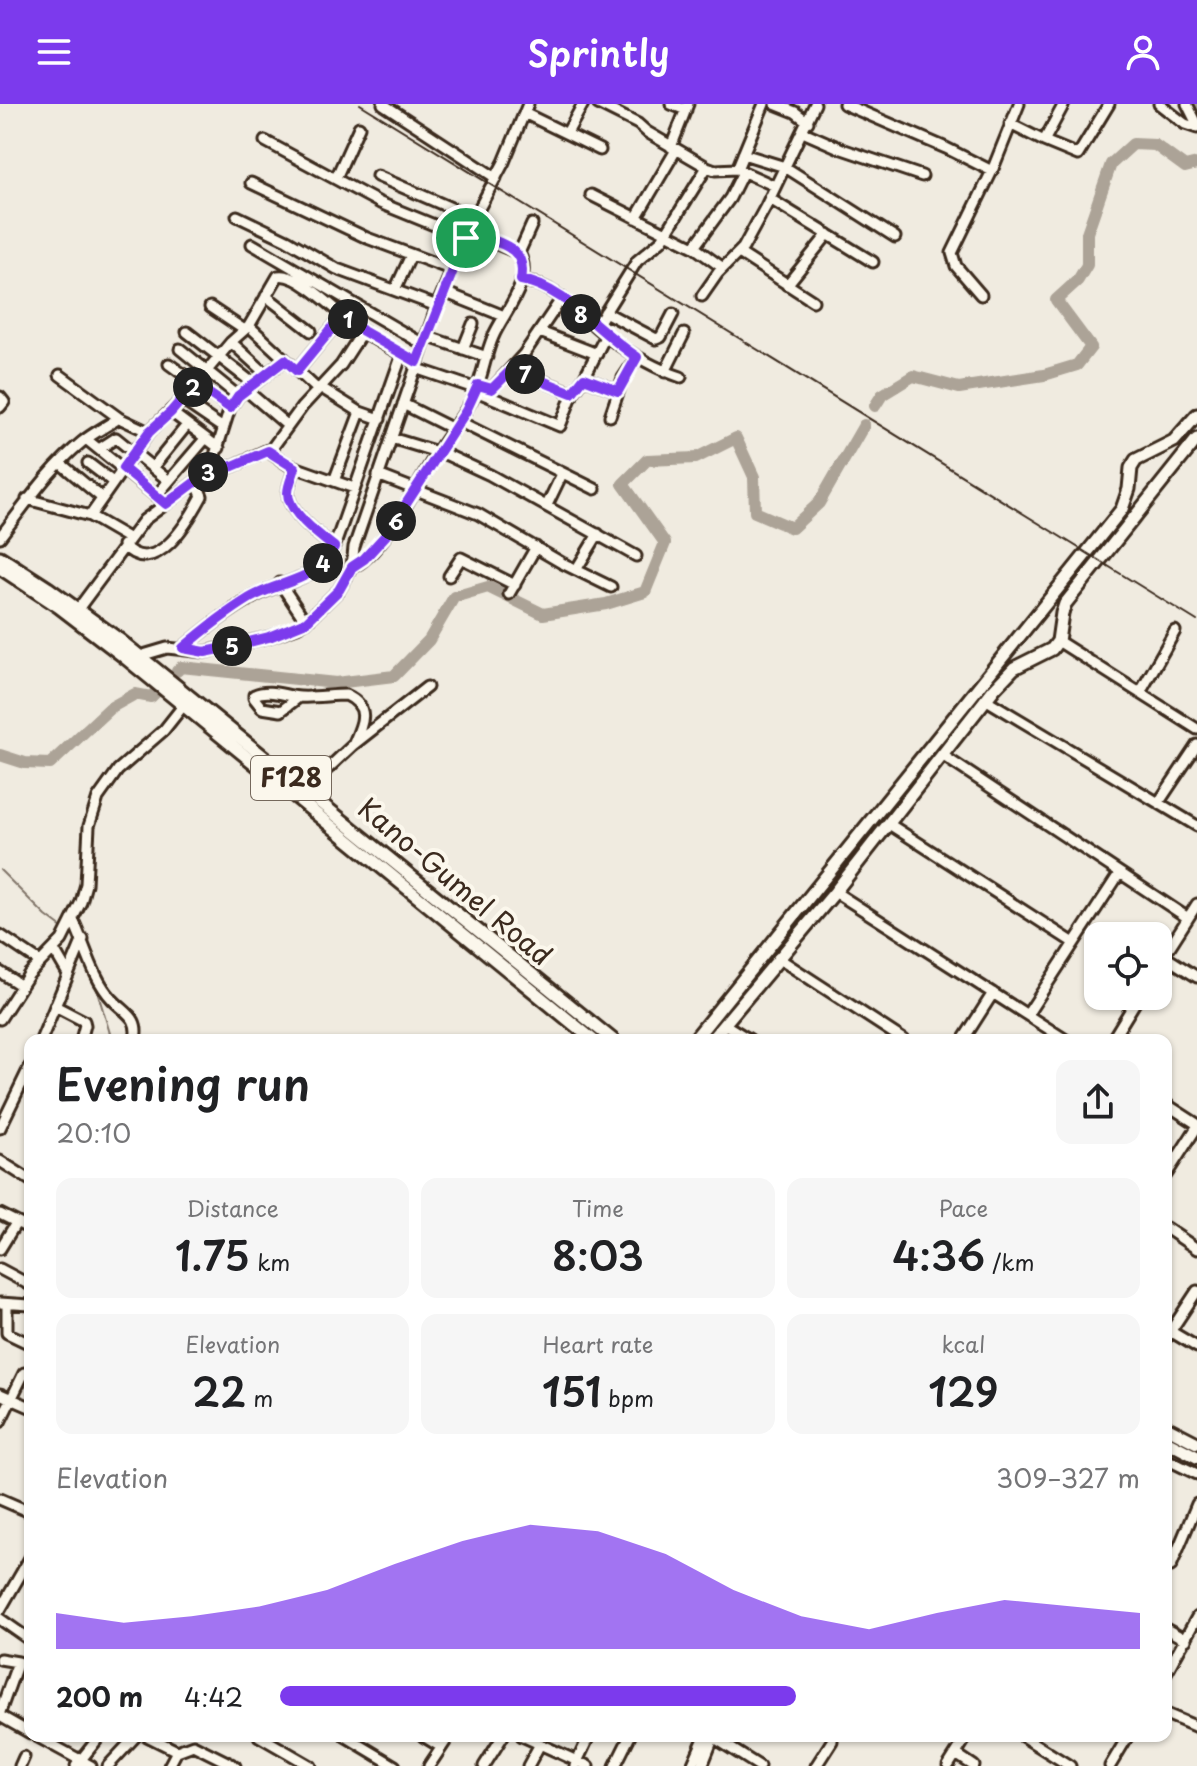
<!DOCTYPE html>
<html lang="en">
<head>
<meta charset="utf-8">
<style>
	body { margin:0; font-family:"Playpen Sans",sans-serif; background:#f6f6f6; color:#202124; height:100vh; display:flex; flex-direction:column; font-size:30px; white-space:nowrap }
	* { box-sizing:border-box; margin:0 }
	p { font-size:26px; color:#757577 }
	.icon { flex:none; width:44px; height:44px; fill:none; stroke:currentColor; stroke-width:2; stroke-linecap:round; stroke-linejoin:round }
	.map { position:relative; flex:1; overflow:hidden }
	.details { position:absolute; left:24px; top:930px; width:1148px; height:708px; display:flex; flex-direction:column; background:#fff; border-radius:16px; box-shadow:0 2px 6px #0004 }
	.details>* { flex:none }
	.buttons { position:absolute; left:1084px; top:818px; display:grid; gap:16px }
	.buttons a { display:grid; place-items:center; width:88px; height:88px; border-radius:16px; background:#fff; box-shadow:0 2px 6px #0004; font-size:40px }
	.pin { position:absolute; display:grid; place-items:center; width:68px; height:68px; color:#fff; margin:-34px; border:4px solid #fff; border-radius:50%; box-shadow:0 2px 8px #0007 }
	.km { position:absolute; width:40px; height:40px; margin:-20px; border-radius:50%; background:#222; color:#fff; font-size:22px; line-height:40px; text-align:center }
	.round { display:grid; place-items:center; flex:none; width:84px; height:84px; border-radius:16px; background:#f6f6f6 }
	.headline { display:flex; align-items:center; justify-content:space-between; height:136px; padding:0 32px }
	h1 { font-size:44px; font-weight:600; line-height:60px }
	.stats { display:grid; grid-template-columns:repeat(3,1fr); gap:12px; height:136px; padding:8px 32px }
	.stats div { display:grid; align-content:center; border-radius:16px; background:#f6f6f6; text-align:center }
	.stats b { font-size:40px; font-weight:600 }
	.stats small { font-size:22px; font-weight:400 }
	.stats p { font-size:22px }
	.chart { height:224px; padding:16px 32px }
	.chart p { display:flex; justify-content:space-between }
	.chart svg { width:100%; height:144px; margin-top:8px; fill:#7c3aed; opacity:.7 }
	ul { padding:0 32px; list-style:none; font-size:26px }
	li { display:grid; grid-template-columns:128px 96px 1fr; align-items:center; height:60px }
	li i { height:20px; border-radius:10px; background:#7c3aed }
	header { display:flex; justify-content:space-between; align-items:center; height:104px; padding:0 32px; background:#7c3aed; color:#fff; font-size:36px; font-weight:600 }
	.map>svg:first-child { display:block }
</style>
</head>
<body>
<header><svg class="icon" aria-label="menu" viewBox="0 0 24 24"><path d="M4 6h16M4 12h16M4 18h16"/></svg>Sprintly<svg class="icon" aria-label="person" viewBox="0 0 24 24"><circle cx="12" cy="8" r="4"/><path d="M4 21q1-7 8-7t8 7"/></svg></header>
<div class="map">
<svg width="1197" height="1662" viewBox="0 0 1197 1662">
	<rect width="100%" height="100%" fill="#f0ebe0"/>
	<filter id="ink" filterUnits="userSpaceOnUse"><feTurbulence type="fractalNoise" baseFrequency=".0125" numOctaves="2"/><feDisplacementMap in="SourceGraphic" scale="16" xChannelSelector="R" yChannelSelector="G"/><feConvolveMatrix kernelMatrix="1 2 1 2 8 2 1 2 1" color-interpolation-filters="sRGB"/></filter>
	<g filter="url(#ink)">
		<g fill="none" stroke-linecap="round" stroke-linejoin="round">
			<path stroke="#7f7367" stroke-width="2" d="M0 766 46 812 62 824
				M95 880 112 936"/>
			<path stroke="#aca397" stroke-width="12" d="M1196 0 1197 3
				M875 302 882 291 913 272 959 284 1044 271 1077 261 1091 243 1056 196 1078 176 1087 161V129L1111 60 1133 40 1155 41 1185 63 1197 60
				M177 567 181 563 336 579 394 572 429 536 454 493 488 483 543 510 606 500 645 488 665 439 623 380 647 356 696 354 736 334 754 373 755 408 792 424 819 399 864 321
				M0 651 25 659 50 660 110 604 135 590 151 593 158 586"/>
			<g stroke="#3b2a1e" stroke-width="15">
				<path id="minor" d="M383 0 496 74
					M598 0 638 20 647 28 707 63 715 66 737 65 775 82
					M671 0 686 6
					M775 0 795 8 808 18
					M844 0 946 44 992 67
					M1159 0 1185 20 1197 24
					M1187 0 1197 20
					M524 9 600 46
					M1010 20 1044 37 1064 0
					M803 28 842 45 922 72
					M567 29 583 0
					M265 37 380 99 466 134
					M1044 37 1078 51 1109 0
					M671 43 688 0
					M743 50 785 63 895 133
					M737 65 764 0
					M377 72 474 114
					M336 74 359 23
					M251 79 367 134 453 166
					M591 91 694 143 723 164
					M770 95 873 158
					M237 112 287 136 337 165 437 202
					M636 114 676 46
					M252 140 423 240
					M694 143 730 94 743 68
					M519 149 532 120
					M739 149 813 197
					M521 176C557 181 582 213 609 234 632 251 654 264 681 273
					M787 181 828 130
					M395 186 411 151
					M444 188 504 212
					M981 191 956 162 952 149 992 67 1019 0
					M266 192 311 227
					M702 192 718 169 743 144 766 102 815 0
					M210 203 243 225
					M605 208 656 235 661 233 673 210
					M249 222 318 286
					M596 223 637 157 662 136 707 63
					M187 228 254 280
					M540 228 597 250
					M426 232 487 253
					M231 238 266 270
					M180 245 238 292
					M463 245 473 220
					M169 260 230 304
					M415 264 477 285
					M512 265 573 289
					M297 267 343 211
					M665 268 684 230
					M60 271 119 314 149 328
					M584 274 618 287
					M478 281 492 285 524 250 562 194
					M320 283 360 308 380 315
					M246 286 288 322
					M476 287 560 322 573 289 584 274 606 231
					M0 293 4 298 0 303
					M182 296 223 324
					M403 300 453 325
					M171 308 219 344
					M610 312 623 274 637 253
					M458 317 595 385
					M391 334 447 351 490 371 636 452
					M86 335 166 400
					M99 345 116 334 169 377
					M268 347 289 361 354 384
					M60 359 102 394
					M88 359 113 378
					M153 363 187 321
					M295 364C293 371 288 381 288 389 288 408 320 432 334 443
					M210 367 230 304 238 292 285 256
					M378 371 478 410 562 459 611 483
					M334 377 360 308
					M157 391 205 335
					M27 395 90 412 128 434
					M547 401 562 370
					M90 412 149 328 182 296 231 238 249 222 278 172C299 167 344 214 362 227 379 239 399 249 417 258
					M0 433C26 400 49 365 82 338 93 329 107 322 119 314
					M123 441C155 476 188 418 202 392L196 378
					M352 463C381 453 421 374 438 347 450 328 465 311 474 291 483 272 485 251 493 233 503 209 535 176 519 149L468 128
					M576 466 598 430
					M449 472 461 454 515 481
					M280 479 306 518
					M509 490 536 443
					M78 505 144 416 210 367 233 362 272 344 302 303 341 261 363 227
					M1058 537 1197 625
					M183 544C204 526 227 508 250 495 284 474 318 480 336 438L402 250
					M140 552 167 544 205 548 269 533 297 523 306 518 339 486 352 463 354 443 437 202 474 114 504 58 528 0
					M1140 589 1175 527
					M299 593 281 607 262 604 254 594V591C270 584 284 592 300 593 315 594 331 591 346 591 372 603 362 621 353 641
					M985 595 1197 722
					M942 651 1188 814
					M306 685 353 641 427 583
					M1159 698 1197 641
					M889 720 1074 839
					M835 788 1066 936
					M73 816C85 841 93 875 112 895 126 910 140 913 135 936
					M0 831 40 858
					M54 846 68 870
					M1164 852 1197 873
					M778 854 904 936
					M1158 861 1197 800
					M0 868 20 881
					M55 902 84 917 85 921 81 936
					M1027 911 1119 770
					M0 915 29 870 62 836 81 798 86 780 89 722 98 694 118 666 164 626 183 602
					M724 920 750 936
					M41 936 83 835
					M963 936 993 889
					M1112 936 1139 892
					M1166 1000 1197 1020
					M0 1024 30 962
					M0 1057 30 1076
					M1166 1071 1197 1023
					M0 1110 30 1125
					M1166 1124 1197 1145
					M0 1145 16 1119
					M0 1165 30 1181
					M0 1199 30 1201
					M7 1200V1229L30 1240
					M1170 1227 1197 1243
					M1166 1234 1197 1187
					M0 1290 30 1303
					M0 1318 24 1269
					M1166 1355 1197 1370
					M0 1395 30 1408
					M1171 1462 1197 1400
					M0 1506 30 1454
					M0 1515 30 1536
					M1166 1525 1186 1536
					M0 1555 18 1558 30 1563
					M1166 1569 1197 1513
					M0 1608 18 1558
					M1166 1610 1197 1623
					M0 1612 30 1629
					M36 1632 91 1662
					M147 1632 177 1647
					M259 1632 311 1662
					M345 1632 395 1662
					M423 1632 441 1643
					M522 1632 588 1662
					M1022 1632 1070 1662
					M713 1633 759 1662
					M956 1650 974 1662
					M20 1662 24 1653
					M76 1662 100 1632
					M108 1662 136 1632
					M169 1662 177 1647 193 1641 235 1662
					M429 1662 449 1632
					M484 1662 503 1632
					M528 1662 540 1640
					M575 1662 589 1632
					M615 1662 630 1632
					M692 1662 705 1632
					M702 1662 714 1632
					M816 1662 832 1637
					M948 1662 967 1632
					M1110 1662 1128 1632"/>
			</g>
			<g stroke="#3b2a1e" stroke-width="17">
				<path id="major" d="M0 453 48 484 121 537 613 936
					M0 464 59 503 123 552 593 936
					M694 936 1122 405 1129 385 1131 364 1136 356 1174 337 1197 311
					M711 936 835 788 994 585 1014 564 1052 545 1058 537 1062 509 1065 500 1197 335
					M1166 1323 1197 1339
					M1166 1337 1197 1353"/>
			</g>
			<use href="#minor" stroke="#fbf7ec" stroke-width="9"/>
			<use href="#major" stroke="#fbf7ec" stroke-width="11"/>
			<path stroke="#3b2a1e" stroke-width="2" d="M360 0 1197 517"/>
		</g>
	</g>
	<g fill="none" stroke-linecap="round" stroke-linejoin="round" filter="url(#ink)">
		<g stroke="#fff" stroke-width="16">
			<path id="route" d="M468 128C496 139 528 140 521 176 563 182 602 231 637 253L618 287 584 274 572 289 512 265 492 285 478 281 466 307 386 431 364 455 352 463 339 486 306 518 269 533 225 544 205 548 183 544C204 526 227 508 250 494 283 475 314 480 334 443 320 432 288 408 288 389 288 381 293 371 295 364L268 347 233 362 210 367 166 400 123 364 149 328 171 308 195 280 230 304 238 292 285 256 297 267 343 211 363 227 417 258Z"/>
		</g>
		<use href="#route" stroke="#7c3aed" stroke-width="10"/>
	</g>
	<g text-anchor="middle" stroke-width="8" stroke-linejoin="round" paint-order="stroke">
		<rect fill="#fbf7ec" stroke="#75685c" stroke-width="2" x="251" y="652" width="80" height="44" rx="6"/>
		<g font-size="26" font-weight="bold" fill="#3b2a1e">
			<text x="291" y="683">F128</text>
		</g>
		<g font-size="28" fill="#3b2a1e" stroke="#fbf7ec">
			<text transform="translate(455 778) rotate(40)" y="10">Kano-Gumel Road</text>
		</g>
	</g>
</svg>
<div class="buttons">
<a><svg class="icon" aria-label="locate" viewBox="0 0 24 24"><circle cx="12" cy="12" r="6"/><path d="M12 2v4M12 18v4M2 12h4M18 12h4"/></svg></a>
</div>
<div class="pin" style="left:466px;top:134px;background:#1e9e55"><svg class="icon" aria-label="arrive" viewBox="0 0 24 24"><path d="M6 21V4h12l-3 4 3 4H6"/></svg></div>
<b class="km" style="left:348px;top:215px">1</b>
<b class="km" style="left:193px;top:283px">2</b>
<b class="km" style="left:208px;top:368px">3</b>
<b class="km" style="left:323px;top:459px">4</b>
<b class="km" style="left:232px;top:542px">5</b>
<b class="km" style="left:396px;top:417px">6</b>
<b class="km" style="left:525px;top:270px">7</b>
<b class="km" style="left:581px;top:210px">8</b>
<section class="details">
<div class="headline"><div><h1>Evening run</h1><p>20:10</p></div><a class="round"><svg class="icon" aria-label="share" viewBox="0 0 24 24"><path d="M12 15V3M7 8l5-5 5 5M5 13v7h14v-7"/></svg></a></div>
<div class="stats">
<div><p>Distance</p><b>1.75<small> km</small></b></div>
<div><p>Time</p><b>8:03</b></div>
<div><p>Pace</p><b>4:36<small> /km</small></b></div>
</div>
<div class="stats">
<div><p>Elevation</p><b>22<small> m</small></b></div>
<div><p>Heart rate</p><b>151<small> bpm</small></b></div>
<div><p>kcal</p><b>129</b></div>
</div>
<div class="chart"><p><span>Elevation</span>309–327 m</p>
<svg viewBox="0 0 160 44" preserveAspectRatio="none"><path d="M0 44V33L10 36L20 34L30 31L40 26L50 18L60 11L70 6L80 8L90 15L100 26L110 34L120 38L130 33L140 29L150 31L160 33V44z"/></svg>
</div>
<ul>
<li><b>200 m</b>4:42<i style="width:60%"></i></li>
</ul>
</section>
</div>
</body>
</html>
